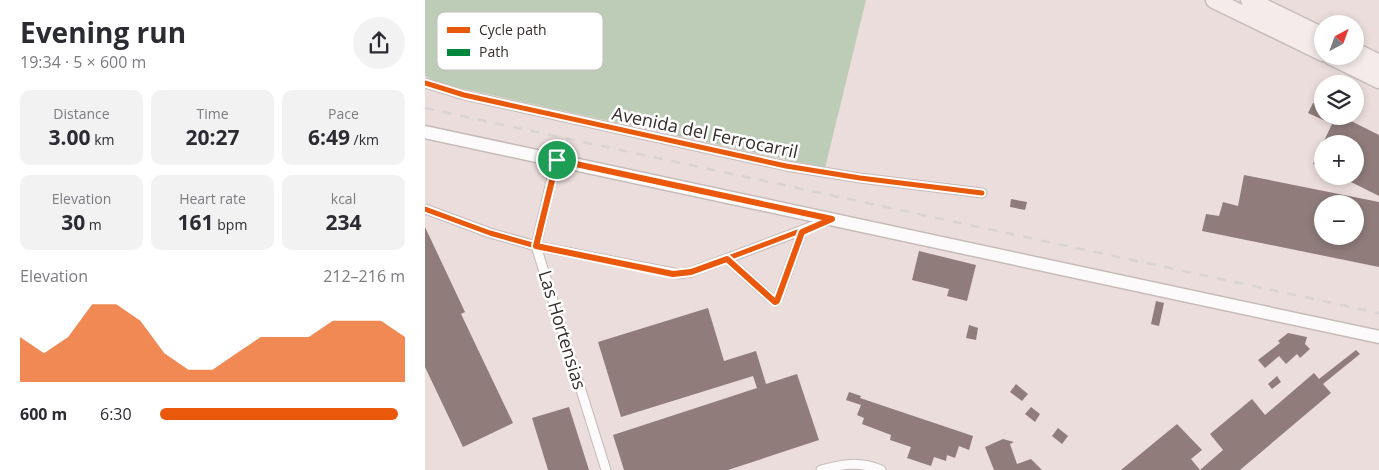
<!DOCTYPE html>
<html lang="en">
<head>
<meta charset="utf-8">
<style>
	body { margin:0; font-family:"Open Sans",sans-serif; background:#f2f2f3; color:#2b2b33; height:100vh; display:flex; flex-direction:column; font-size:19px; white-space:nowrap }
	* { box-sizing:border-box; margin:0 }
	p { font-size:16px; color:#7c7c81 }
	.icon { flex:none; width:28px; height:28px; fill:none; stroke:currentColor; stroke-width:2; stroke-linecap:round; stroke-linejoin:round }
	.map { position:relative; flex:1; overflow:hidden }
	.side { display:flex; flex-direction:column; background:#fff; width:425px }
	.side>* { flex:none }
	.needle { width:32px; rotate:41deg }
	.controls { position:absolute; left:889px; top:15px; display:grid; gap:10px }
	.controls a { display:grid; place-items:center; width:50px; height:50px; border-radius:50%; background:#fff; box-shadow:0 2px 8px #0003; font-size:25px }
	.pin { position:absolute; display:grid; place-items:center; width:42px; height:42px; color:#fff; margin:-21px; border:2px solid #fff; border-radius:50%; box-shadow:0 1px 5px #0007 }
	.round { display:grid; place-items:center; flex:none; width:52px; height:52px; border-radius:26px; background:#f2f2f3 }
	.head { display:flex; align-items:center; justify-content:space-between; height:85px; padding:0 20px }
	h1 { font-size:28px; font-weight:700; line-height:38px }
	.metrics { display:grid; grid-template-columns:repeat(3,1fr); gap:8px; height:85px; padding:5px 20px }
	.metrics div { display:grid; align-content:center; border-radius:10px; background:#f2f2f3; text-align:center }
	.metrics b { font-size:21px; font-weight:700 }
	.metrics small { font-size:14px; font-weight:400 }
	.metrics p { font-size:14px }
	.chart { height:140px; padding:10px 20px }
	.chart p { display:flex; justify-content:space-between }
	.chart svg { width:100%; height:90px; margin-top:5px; fill:#ea580c; opacity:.7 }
	ul { padding:0 20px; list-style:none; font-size:16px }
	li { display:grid; grid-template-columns:80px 60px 1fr; align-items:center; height:38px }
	li i { height:12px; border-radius:6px; background:#ea580c }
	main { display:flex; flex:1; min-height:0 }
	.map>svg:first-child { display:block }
</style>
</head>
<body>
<main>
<section class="side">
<div class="head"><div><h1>Evening run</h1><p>19:34 · 5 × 600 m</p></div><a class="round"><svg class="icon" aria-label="share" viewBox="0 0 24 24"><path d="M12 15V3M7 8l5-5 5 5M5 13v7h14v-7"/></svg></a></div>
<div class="metrics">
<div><p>Distance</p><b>3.00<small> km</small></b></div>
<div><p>Time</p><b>20:27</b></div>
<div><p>Pace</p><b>6:49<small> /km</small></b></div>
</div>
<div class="metrics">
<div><p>Elevation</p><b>30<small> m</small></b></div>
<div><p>Heart rate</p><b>161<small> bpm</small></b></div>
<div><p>kcal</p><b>234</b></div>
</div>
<div class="chart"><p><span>Elevation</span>212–216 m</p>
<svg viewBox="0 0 160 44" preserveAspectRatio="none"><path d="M0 44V22L10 30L20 22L30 6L40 6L50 14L60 30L70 38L80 38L90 30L100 22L110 22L120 22L130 14L140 14L150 14L160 22V44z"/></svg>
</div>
<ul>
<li><b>600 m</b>6:30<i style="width:97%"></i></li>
</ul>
</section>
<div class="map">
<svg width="954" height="470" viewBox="0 0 954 470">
	<rect width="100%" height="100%" fill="#ebdddb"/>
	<path fill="#bcccb6" d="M0 0H441L400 168 16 84 0 76Z"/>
	<path fill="#8f7c7b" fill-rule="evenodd" d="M888 103 898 107V116H916L954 135V196L914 176H930V144H898V168L888 164 907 124 883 113Z
		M819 175 954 202V267L777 231 781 214 794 216 798 202 813 206ZM898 204H930V236H898Z
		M586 199 602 202 600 210 585 207Z
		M0 227 40 312 36 314 88 423 38 447 0 367Z
		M494 251 551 265 542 301 522 296 524 289 487 280Z
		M731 301 739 303 734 326 726 324Z
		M283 308 299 361 331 351 341 384 372 374 394 440 303 470H199L188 435 332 388 328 376 196 417 173 342Z
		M544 325 553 328 551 340 541 338Z
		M863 333 882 337 880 344 885 349 875 358 872 354 861 364 854 356 840 368 833 360 855 343 853 341Z
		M931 350 935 354 898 384 906 393 815 470H696L752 424 777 450 766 459 775 470 798 450 785 434 827 399 840 415 889 373 894 379Z
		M852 376 856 382 847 389 843 384Z
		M591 384 603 394 597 401 585 392Z
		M424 392 436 396 435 398 548 436 544 450 534 446 530 458 522 455 521 461 509 457 506 466 482 458 486 447 465 440 466 435 437 424 439 418 432 415 436 405 421 400Z
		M144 407 164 470H123L107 418Z
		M606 407 615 414 610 422 600 414Z
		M633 428 643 436 637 444 627 436Z
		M578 439 589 442 585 444 592 464 606 459 617 470H569L560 447Z"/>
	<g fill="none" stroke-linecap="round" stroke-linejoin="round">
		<g stroke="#c6bbba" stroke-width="11">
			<path id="street" d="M0 83 39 95 361 166 435 178 557 193
				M131 160 111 246 181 470
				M0 209 65 233 111 246 254 274 266 272 407 219
				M302 259 350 302 352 301 377 232
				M396 470C417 464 435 461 456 470"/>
		</g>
		<g stroke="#c6bbba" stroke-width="15">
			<path id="secondary" d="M0 132 954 337"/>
		</g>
		<g stroke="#c4bdbc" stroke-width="19">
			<path id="highway" d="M789 0 898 53
				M824 0 898 36
				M930 51 954 63
				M905 56 954 80"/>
		</g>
		<use href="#street" stroke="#fcfafa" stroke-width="9"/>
		<use href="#secondary" stroke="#fcfafa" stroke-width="12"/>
		<use href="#highway" stroke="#f4ebea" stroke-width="16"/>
		<path stroke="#d7d4d3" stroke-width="2.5" stroke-dasharray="9 9" stroke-linecap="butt" d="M0 108 954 313"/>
		<path stroke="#00873e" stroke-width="4" stroke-dasharray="8 4" stroke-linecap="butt" d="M302 259 350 302 352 301 377 232"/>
		<g stroke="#fff" stroke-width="8">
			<path id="cycleway" d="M0 83 39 95 361 166 435 178 557 193
				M0 209 65 233 111 246 254 274 266 272 407 219"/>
		</g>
		<use href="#cycleway" stroke="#e8590c" stroke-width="5"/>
	</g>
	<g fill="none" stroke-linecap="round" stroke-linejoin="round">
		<g stroke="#fff" stroke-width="10">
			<path id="route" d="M132 160 407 219 377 232 352 301 350 302 302 259 266 272 248 274 111 246Z"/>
		</g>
		<use href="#route" stroke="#ea580c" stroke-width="6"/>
	</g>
	<g text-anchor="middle" stroke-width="5" stroke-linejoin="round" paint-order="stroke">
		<g font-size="18" fill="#362c2b" stroke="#fff">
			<text transform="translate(280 133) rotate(12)" y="6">Avenida del Ferrocarril</text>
			<text transform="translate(137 330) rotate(73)" y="6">Las Hortensias</text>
		</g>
	</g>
	<rect x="12" y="12" width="166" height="58" rx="8" fill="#fff" stroke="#c3c0bf" stroke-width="1"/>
	<rect x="22" y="27" width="23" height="6" fill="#e8590c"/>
	<rect x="22" y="49" width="23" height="7" fill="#00873e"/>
	<g font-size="14" fill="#362c2b">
		<text x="54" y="35">Cycle path</text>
		<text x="54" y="57">Path</text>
	</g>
</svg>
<div class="controls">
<a><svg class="needle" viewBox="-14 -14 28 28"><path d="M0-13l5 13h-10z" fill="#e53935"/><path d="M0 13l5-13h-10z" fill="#7c7c81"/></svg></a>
<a><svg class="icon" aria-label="layers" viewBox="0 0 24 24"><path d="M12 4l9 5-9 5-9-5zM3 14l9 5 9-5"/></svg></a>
<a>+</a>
<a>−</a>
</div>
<div class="pin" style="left:132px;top:160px;background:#1e9e55"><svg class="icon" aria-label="arrive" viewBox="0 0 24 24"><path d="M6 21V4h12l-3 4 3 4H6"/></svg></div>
</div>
</main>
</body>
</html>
